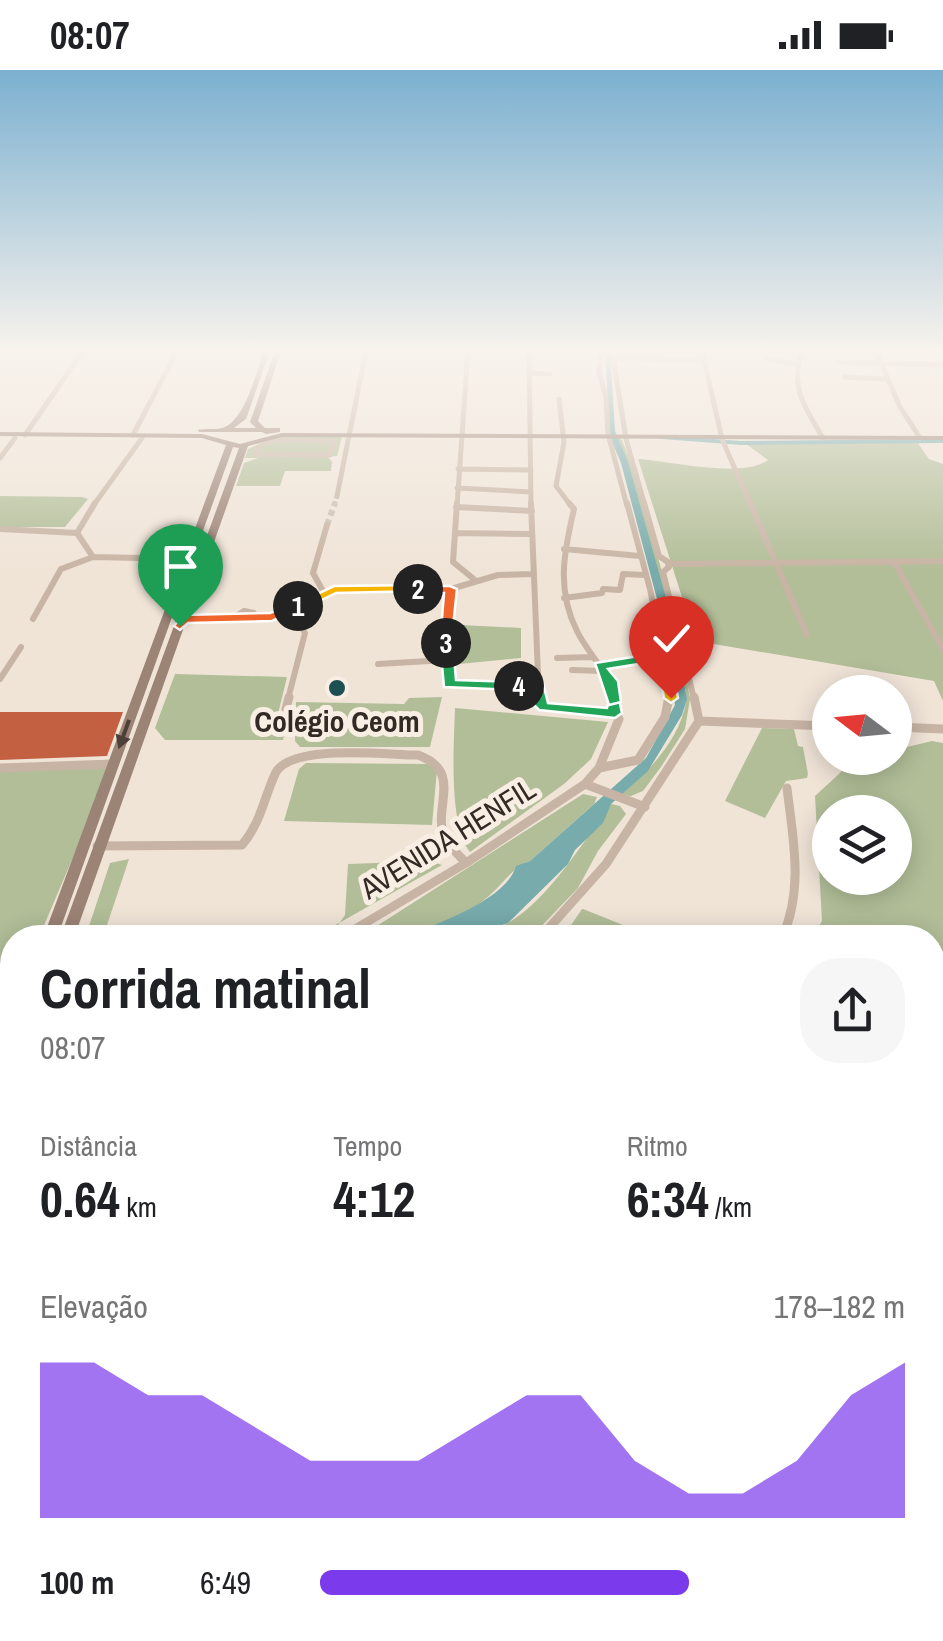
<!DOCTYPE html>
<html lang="pt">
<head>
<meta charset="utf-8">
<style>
	body { margin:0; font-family:"Archivo Narrow",sans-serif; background:#f6f6f6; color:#202124; height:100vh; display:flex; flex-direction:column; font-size:38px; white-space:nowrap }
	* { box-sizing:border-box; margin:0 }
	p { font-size:32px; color:#757577 }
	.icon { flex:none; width:55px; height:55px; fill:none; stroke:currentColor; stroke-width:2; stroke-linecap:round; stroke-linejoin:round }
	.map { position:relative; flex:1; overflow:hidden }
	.side { position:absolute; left:0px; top:855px; width:945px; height:718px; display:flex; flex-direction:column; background:#fff; border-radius:40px 40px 0 0; box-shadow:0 5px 25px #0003 }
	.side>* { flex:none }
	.needle { width:65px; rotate:286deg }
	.tools { position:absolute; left:812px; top:605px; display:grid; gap:20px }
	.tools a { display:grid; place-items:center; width:100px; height:100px; border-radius:50%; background:#fff; box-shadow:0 5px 25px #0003; font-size:50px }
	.pin { position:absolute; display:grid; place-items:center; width:85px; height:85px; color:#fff; margin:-102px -42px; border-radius:50% 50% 50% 0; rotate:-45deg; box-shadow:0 0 10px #0007 }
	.pin .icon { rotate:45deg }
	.km { position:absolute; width:50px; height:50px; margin:-25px; border-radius:50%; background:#222; color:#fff; font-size:28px; line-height:50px; text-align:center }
	.round { display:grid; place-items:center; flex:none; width:105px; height:105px; border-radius:40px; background:#f6f6f6 }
	.summary { display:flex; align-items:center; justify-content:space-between; height:170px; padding:0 40px }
	h1 { font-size:55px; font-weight:700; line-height:75px }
	.figures { display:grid; grid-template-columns:repeat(3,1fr); gap:15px; height:170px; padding:10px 40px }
	.figures div { display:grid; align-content:center }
	.figures b { font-size:50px; font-weight:700 }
	.figures small { font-size:28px; font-weight:400 }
	.figures p { font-size:28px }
	.chart { height:280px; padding:20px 40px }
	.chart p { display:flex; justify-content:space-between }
	.chart svg { width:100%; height:180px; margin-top:10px; fill:#7c3aed; opacity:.7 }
	ul { padding:0 40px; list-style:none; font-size:32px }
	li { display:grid; grid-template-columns:160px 120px 1fr; align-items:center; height:75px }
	li i { height:25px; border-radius:12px; background:#7c3aed }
	.status { display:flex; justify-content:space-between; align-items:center; height:70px; padding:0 50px; background:#fff; direction:ltr }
	.status svg { height:28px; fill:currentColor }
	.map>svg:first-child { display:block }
</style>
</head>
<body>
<div class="status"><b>08:07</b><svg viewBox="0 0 49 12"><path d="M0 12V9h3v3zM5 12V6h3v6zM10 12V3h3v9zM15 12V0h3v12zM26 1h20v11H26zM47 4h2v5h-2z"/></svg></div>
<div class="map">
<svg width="943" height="1571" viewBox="0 0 943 1571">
	<rect width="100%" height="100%" fill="#f0e4d7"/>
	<path fill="#b2be98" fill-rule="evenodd" d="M277 366 342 367 337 386 328 387 332 392 331 401H285L280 416H236L244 393 258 388H245L248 379Z
		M616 366 622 370 631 394 677 554 690 629 685 659 661 697 643 721 631 726 620 725C648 703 680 669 686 632 688 620 680 601 678 588 662 513 640 438 616 366Z
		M917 372 929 389 943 394V631L934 611 696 571 638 389C671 391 743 409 768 390L746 374Z
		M0 426 82 427 88 429 65 457H0Z
		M461 555 521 558V588L459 594Z
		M175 604 287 607 278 644 288 649 283 670H165L155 658Z
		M442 627 430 677H300L295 671 296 632 404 634 409 628Z
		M455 638 608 652 591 689 564 714 470 782C448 754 454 674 455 638Z
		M762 658 794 659 798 676 803 677 808 704 807 708 786 711 765 748 725 731Z
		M932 671 943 673V1571H873L869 1560H932V868L813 867 822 851 815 726 853 691 895 688V680ZM895 742V808H830V742Z
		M306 693 430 694 437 700 432 755 284 751 299 699Z
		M113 694 39 867 12 868V909L0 914V702Z
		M583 724 597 727 594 734 530 791C515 795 502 815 489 826 453 857 404 867 358 868Z
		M611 734 620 736 626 744 598 781 578 818 531 867 468 868C480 863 495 860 506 854 547 832 584 771 611 734Z
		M129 789 107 855 336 858 345 845 348 794 430 791 442 795 314 867H93L87 862 110 793Z
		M582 839H583L653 867H563Z"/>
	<path fill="#77abac" d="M605 281H610L615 361 628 392 673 553 687 629 682 645 648 701 611 734 603 753 575 780 568 794 508 853 468 867 402 868C433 855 506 831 516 796L530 791 646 688 675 635 658 533 621 393 610 367Z"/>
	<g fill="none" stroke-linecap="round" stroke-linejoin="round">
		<path fill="#77abac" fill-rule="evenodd" d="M659 365 741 371 943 369V373L741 375 662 369H659Z"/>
	</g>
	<path fill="#c46042" d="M0 642H123L107 686 0 690Z"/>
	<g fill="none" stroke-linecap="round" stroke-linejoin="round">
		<path stroke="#cabfb3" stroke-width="5" stroke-dasharray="5 2.5" stroke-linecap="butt" d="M334 436 337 426"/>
		<path stroke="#cabfb3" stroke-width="6" stroke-dasharray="6 4" stroke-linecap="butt" d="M327 455 335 433"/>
		<path stroke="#c8b4a4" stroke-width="5" d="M529 281 531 436
			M602 281 599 302 606 327 608 364 627 436
			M612 281 626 369 645 436
			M702 281 722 369 751 436
			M803 281C788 314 806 340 823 368
			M876 281 900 337 920 368
			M614 288 703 290
			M768 289 795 294
			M838 292 943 295
			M530 303 550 304
			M844 307 886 309
			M559 329 564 372 556 416 571 436
			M25 365 83 281
			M133 365 177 281
			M276 370 334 371 330 385 255 384 260 376Z
			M0 388 15 368
			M458 399 531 400
			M457 418 531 422
			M337 426 366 281
			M93 436 142 368
			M457 436 468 281"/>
		<path stroke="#c8b4a4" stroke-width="6" d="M457 433 453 492 475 510
			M531 433 539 629
			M569 433 574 439C564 482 556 520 577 561 589 586 610 601 613 629
			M627 433 650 519 670 620 668 629
			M644 433 659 486 668 492 669 497 663 502 694 629
			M750 433 807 565
			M456 437 532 441
			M0 459 77 463 93 487 189 489
			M77 463 95 433
			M455 463 531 464
			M564 479 640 486
			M894 492 943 579
			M668 494 943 491
			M451 519 446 582 449 614 538 616
			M324 523 313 503 327 455
			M564 528 602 523 603 519 620 520 623 504 646 505
			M33 549 61 499 93 487
			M183 549 272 547 342 518 451 519 498 505 532 504
			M232 549 244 541 254 543 256 548
			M557 588 593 587
			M378 594 446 590
			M599 596 664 586
			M572 600 603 601
			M0 609 21 577
			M288 629 305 563 291 540"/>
		<path stroke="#c8b4a4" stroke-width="9" d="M613 627 615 643
			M694 627 699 651
			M286 639 289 627
			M699 651 830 656
			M895 657 943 659
			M0 698 113 694
			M599 698 638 690 665 647 669 627
			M585 714 645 737
			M97 776 242 775C261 752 263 731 275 704 289 673 387 685 418 685 465 702 431 739 445 768 449 777 460 786 466 793
			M340 868 466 793 585 714 599 698 619 649 615 643 544 637 539 627
			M540 868 606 794 699 651
			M782 868C804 819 793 769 787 718"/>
		<path stroke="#c8b4a4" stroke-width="10" d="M0 1011 12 1008"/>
		<path stroke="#c8b4a4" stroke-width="14" d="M0 1342H12
			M364 1560V1571
			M496 1560V1571
			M775 1560 777 1571
			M82 1571 84 1560"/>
		<path fill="#9b8375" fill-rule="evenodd" d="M264 281H270L246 349 234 358H256L250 352 275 281H281L258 351 265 358H280V362L266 364 262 362H199L198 360C206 358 214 360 222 358 245 352 256 302 264 281Z
			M0 362 202 364 240 374 282 363 943 366V370L282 367 248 376 74 868H60L239 378 233 377 57 868H43L226 375 202 368 0 366Z
			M12 907V919L0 925V913Z"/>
	</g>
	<defs><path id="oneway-solid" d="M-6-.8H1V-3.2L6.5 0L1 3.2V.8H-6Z" transform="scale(2.5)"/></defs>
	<use fill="#4d4039" href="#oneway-solid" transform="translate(124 664) rotate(110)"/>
	<linearGradient id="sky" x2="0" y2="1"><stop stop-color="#7bb0d0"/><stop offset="0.56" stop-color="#f8f3ed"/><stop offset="1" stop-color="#f8f3ed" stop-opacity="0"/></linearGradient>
	<rect width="943" height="501" fill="url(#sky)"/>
	<path fill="#f0652b" stroke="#fff" stroke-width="2.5" d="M294 534 305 536 272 551 188 553 180 560 174 556 183 545 270 543Z"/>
	<path fill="#f5b400" stroke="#fff" stroke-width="2.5" d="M418 515 422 521 336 523 303 539 292 536 334 516Z"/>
	<path fill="#f0652b" stroke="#fff" stroke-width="2.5" d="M414 516H450L457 519 451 576 440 573 444 523H418Z"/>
	<path fill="#22a559" stroke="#fff" stroke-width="2.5" d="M446 569 453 573 456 610 519 612 526 616 519 620 444 617 440 573Z"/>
	<path fill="#22a559" stroke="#fff" stroke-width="2.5" d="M519 612 543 613 548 633 607 638 609 629H619L622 643 615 648 539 640 532 633 531 620 512 616Z"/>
	<path fill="#22a559" stroke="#fff" stroke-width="2.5" d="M664 582 670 586V595H660L658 591 608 599 618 611 621 632 609 635 595 593Z"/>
	<path fill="#f5b400" stroke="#fff" stroke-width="2.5" d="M665 588 672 592 678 628 671 633 664 628 658 592Z"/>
	<circle fill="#1c5053" stroke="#f8eee3" stroke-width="4" cx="337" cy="618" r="10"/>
	<g text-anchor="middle" stroke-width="10" stroke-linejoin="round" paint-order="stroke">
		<g font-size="30" font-weight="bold" fill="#332a25" stroke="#f8eee3">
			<text x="337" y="662">Colégio Ceom</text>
		</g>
		<g font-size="30" fill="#332a25" stroke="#f8eee3">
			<text transform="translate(448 769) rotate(-32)" y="10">AVENIDA HENFIL</text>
		</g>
	</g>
</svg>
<div class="tools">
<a><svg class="needle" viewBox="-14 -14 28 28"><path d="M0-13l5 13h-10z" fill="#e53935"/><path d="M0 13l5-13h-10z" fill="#757577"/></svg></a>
<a><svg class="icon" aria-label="layers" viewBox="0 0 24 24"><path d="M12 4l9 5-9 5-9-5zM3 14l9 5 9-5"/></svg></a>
</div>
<div class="pin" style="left:180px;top:556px;background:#1e9e55"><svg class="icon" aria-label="arrive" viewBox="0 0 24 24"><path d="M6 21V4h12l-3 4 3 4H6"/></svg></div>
<div class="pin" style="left:671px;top:628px;background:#d93025"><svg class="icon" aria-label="check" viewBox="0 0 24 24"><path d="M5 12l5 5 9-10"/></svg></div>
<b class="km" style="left:298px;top:536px">1</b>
<b class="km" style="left:418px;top:519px">2</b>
<b class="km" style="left:446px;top:573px">3</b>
<b class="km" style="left:519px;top:616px">4</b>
<section class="side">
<div class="summary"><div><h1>Corrida matinal</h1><p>08:07</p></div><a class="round"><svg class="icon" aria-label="share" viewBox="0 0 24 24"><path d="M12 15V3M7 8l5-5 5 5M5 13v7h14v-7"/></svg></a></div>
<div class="figures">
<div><p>Distância</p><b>0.64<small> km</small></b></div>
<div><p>Tempo</p><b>4:12</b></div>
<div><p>Ritmo</p><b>6:34<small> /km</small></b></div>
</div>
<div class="chart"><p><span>Elevação</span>178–182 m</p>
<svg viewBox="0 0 160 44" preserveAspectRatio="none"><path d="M0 44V6L10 6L20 14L30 14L40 22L50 30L60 30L70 30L80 22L90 14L100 14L110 30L120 38L130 38L140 30L150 14L160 6V44z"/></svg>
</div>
<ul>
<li><b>100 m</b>6:49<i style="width:63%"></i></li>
</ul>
</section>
</div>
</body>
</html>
